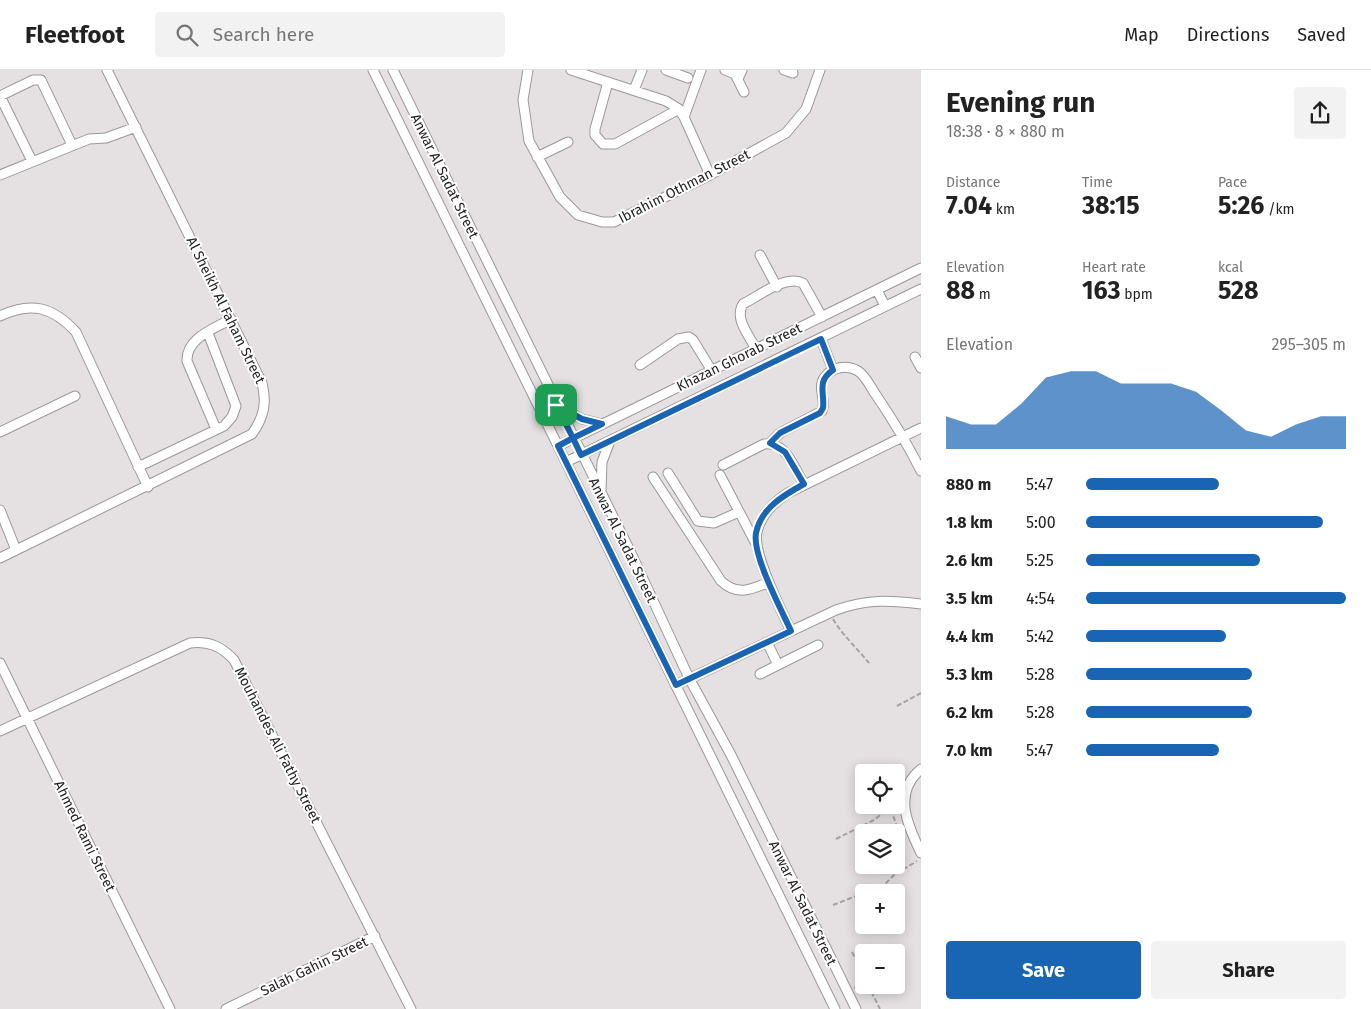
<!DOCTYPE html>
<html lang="en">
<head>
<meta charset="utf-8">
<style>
	body { margin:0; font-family:"Fira Sans",sans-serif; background:#f2f2f2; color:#222; height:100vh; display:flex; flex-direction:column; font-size:19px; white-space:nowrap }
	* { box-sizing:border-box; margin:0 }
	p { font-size:16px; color:#767676 }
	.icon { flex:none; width:28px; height:28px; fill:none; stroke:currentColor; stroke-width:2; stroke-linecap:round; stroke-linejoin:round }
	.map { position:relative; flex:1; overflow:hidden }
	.sheet { display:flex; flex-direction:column; background:#fff; width:450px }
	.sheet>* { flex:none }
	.buttons { position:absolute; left:855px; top:694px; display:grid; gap:10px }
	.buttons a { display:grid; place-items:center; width:50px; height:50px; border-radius:5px; background:#fff; box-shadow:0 2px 12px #0003; font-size:25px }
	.pin { position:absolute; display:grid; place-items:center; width:42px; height:42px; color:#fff; margin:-21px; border-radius:10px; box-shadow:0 2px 8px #0006 }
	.round { display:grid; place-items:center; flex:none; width:52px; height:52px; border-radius:5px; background:#f2f2f2 }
	.head { display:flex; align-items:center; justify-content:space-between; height:85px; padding:0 25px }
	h1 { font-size:28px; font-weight:700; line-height:38px }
	.metrics { display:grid; grid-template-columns:repeat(3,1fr); gap:8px; height:85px; padding:5px 25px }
	.metrics div { display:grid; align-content:center }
	.metrics b { font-size:25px; font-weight:700 }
	.metrics small { font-size:14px; font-weight:400 }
	.metrics p { font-size:14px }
	.chart { height:140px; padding:10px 25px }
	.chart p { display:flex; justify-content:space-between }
	.chart svg { width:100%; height:90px; margin-top:5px; fill:#1a64b4; opacity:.7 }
	.primary-button { display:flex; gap:10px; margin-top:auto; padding:10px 25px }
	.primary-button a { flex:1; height:58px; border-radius:5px; background:#1a64b4; color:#fff; font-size:20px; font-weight:700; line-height:58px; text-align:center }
	.primary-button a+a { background:#f2f2f2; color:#222 }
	ul { padding:0 25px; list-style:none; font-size:16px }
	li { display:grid; grid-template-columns:80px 60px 1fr; align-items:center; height:38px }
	li i { height:12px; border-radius:6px; background:#1a64b4 }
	header { display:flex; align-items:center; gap:30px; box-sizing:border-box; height:70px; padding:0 25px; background:#fff; border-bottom:1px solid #e0e0e0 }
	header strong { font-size:24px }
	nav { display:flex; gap:28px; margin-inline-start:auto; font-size:18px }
	.search { width:350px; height:45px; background:#f2f2f2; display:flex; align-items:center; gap:12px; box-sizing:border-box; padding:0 18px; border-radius:5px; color:#767676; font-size:19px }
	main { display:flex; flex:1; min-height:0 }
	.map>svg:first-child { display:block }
</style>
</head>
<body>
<header>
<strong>Fleetfoot</strong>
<div class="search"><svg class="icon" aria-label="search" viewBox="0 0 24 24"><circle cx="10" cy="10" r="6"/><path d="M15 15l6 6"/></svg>Search here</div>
<nav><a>Map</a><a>Directions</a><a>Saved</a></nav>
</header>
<main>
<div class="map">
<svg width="921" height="939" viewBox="0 0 921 939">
	<rect width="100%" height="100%" fill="#e5e0e1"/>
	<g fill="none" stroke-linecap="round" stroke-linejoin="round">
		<g stroke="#9d9799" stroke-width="11">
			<path id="minor" d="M373 0 835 939
				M393 0 631 483 689 608 731 685 856 939
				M528 0 523 30 529 71 560 127 578 145 602 152H614L710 105 786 63 806 39 820 0
				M571 0 666 31 679 39 684 47 710 105
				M666 0 688 8
				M725 0 735 4 744 22
				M784 0 793 3
				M738 9 742 0
				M608 12 595 59V65L603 74H615L679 39
				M634 20 642 0
				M0 26 33 10H41L72 75
				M0 26 32 91
				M684 47 701 0
				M537 87 568 72
				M0 105 89 69 106 68 136 57
				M760 185 777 217
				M877 220 885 236
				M0 246C31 231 53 237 76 262L148 417
				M821 269 833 300
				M756 279C749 265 734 249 743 234 759 226 786 204 803 213L822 247
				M915 287 921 298
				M640 295 678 269 689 267 693 270 712 301
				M557 335 582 349 602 354
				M216 359 187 291C186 268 214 259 231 249
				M0 362 75 326
				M770 373 780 363 822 341C827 330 817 319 824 308 832 297 847 294 858 301 866 306 871 318 876 325 893 350 908 375 921 401
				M558 376 921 198
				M566 392 921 219
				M723 395 764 374C786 371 794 398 804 414
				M138 397 224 356 232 347 236 336 208 263
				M668 403 698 451 714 453 739 442
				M720 405 755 472
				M653 407 721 511C737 526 751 520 769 512
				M601 421 602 392 610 371
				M0 440 16 480
				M0 488 252 364C264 347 267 333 262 313L107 0
				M791 561C781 540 752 483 757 462 761 445 774 432 788 423L921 358
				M767 572 778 595
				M0 593 170 939
				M760 604 818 575
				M676 615 836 540C867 529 889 530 921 534
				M0 661 190 573C209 571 221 576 234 590L411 939
				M921 699C892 723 908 756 921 783
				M226 939 375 866"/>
		</g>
		<path stroke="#a7a3a4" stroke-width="2" stroke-dasharray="5 2.5" stroke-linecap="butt" d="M833 549C843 566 857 578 869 593
			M897 636 921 623
			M836 769 874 750 885 741 892 743 900 764 904 765
			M865 822 884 815 894 805 917 791
			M833 835 864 823
			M852 882 864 905
			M868 915 880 939
			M854 918 864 914"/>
		<use href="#minor" stroke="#fff" stroke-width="9"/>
	</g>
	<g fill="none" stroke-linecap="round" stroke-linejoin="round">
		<g stroke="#fff" stroke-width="10">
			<path id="route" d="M556 335 573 368 558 376 676 615 791 561C781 539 752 485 756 463 761 438 784 425 804 414L785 382 770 373 780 363 820 343 823 338C825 322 816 312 833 300L821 269 581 385 573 368 602 354 582 349 556 335"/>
		</g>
		<use href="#route" stroke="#1a64b4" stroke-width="6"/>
	</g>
	<g text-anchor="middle" stroke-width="4" stroke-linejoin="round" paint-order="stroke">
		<g font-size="14" fill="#252323" stroke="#fff">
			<text transform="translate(445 106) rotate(64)" y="5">Anwar Al Sadat Street</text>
			<text transform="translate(684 116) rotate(-27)" y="5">Ibrahim Othman Street</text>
			<text transform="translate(226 240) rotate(64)" y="5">Al Sheikh Al Faham Street</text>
			<text transform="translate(739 287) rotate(-26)" y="5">Khazan Ghorab Street</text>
			<text transform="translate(623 470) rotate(64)" y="5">Anwar Al Sadat Street</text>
			<text transform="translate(278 675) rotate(63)" y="5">Mouhandes Ali Fathy Street</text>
			<text transform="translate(85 766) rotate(64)" y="5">Ahmed Rami Street</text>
			<text transform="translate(803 833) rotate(64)" y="5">Anwar Al Sadat Street</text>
			<text transform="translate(314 896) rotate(-26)" y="5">Salah Gahin Street</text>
		</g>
	</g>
</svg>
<div class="buttons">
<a><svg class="icon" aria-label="locate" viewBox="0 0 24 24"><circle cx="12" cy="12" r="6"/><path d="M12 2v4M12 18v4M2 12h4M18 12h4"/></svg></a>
<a><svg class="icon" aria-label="layers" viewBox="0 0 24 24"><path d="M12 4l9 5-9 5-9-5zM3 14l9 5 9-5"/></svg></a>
<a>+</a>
<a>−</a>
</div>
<div class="pin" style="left:556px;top:335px;background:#1e9e55"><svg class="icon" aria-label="arrive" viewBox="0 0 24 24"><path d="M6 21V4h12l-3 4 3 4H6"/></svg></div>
</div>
<section class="sheet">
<div class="head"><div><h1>Evening run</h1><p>18:38 · 8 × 880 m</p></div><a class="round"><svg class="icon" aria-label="share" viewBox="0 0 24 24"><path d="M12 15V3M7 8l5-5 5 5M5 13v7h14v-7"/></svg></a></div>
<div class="metrics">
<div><p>Distance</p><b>7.04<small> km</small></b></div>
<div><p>Time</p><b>38:15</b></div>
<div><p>Pace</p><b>5:26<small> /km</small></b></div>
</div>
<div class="metrics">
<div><p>Elevation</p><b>88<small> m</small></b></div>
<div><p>Heart rate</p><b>163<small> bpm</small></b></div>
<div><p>kcal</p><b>528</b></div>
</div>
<div class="chart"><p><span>Elevation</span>295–305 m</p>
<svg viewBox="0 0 160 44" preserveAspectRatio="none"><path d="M0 44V28L10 32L20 32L30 22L40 9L50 6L60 6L70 12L80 12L90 12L100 16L110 25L120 35L130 38L140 32L150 28L160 28V44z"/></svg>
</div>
<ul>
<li><b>880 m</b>5:47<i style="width:51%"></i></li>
<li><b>1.8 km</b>5:00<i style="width:91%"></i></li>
<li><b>2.6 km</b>5:25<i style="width:67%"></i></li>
<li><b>3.5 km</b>4:54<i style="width:100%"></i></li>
<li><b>4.4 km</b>5:42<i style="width:54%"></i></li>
<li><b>5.3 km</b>5:28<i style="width:64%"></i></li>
<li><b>6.2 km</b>5:28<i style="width:64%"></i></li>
<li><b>7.0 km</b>5:47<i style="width:51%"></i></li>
</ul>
<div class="primary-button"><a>Save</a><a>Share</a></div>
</section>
</main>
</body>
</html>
